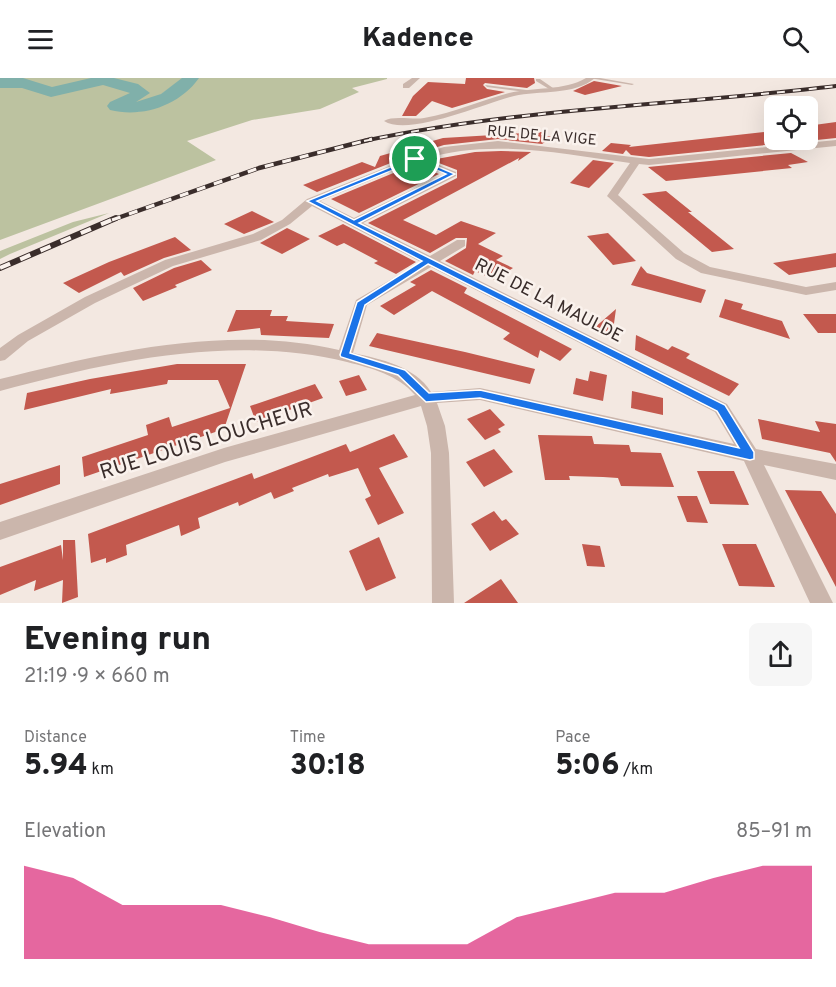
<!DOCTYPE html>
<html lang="en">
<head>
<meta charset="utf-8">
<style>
	body { margin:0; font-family:Overpass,sans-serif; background:#f6f6f6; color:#202124; height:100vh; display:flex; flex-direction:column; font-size:22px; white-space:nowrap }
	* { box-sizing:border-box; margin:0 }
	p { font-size:20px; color:#757577 }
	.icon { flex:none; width:33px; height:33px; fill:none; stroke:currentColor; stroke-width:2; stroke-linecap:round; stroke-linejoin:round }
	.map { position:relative; height:525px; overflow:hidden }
	.side { display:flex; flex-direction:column; background:#fff; flex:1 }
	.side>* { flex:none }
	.tools { position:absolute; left:764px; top:18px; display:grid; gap:12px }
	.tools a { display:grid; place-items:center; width:54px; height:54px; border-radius:9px; background:#fff; box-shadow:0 6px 24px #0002; font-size:30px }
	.pin { position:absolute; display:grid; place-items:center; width:51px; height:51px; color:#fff; margin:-26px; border:3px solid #fff; border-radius:50%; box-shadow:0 2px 6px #0007 }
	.round { display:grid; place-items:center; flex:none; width:63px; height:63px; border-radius:9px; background:#f6f6f6 }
	.summary { display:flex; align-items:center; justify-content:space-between; height:102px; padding:0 24px }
	h1 { font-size:33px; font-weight:800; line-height:45px }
	.metrics { display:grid; grid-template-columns:repeat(3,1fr); gap:9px; height:102px; padding:6px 24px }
	.metrics div { display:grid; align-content:center }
	.metrics b { font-size:30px; font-weight:800 }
	.metrics small { font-size:16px; font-weight:400 }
	.metrics p { font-size:16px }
	.chart { height:168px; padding:12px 24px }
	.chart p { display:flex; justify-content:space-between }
	.chart svg { width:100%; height:108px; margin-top:6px; fill:#db2777; opacity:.7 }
	header { display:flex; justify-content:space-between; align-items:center; height:78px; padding:0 24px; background:#fff; font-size:27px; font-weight:800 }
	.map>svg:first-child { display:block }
</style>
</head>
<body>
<header><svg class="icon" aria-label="menu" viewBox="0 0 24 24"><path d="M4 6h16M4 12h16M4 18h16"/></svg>Kadence<svg class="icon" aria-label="search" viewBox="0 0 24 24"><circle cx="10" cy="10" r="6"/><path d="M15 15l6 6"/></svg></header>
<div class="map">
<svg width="836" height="525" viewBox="0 0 836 525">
	<rect width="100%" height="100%" fill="#f3e8e1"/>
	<path fill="#bcc2a0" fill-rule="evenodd" d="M0 0H387V1L352 10 359 14 320 31 252 42 187 63 216 82 0 162ZM178 4 192 5 172 22 137 34Z
		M109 135 10 176 0 181V173L73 144Z"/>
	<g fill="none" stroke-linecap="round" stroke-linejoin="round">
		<path fill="#80b0aa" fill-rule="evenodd" d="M0 0H23L52 9 91 0H114L138 6 150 15 136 24 161 16 182 0H199C179 28 142 40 110 32L107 28 110 24 130 15 103 7 51 19 22 10H0Z"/>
	</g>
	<path fill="#c3594e" d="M466 0H534L535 5 527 10 485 5 483 7 487 11 505 14 452 30 432 23 416 38H402L413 18 428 4 465 6Z
		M594 3 622 8 585 17 573 13Z
		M836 44V60L807 63V48Z
		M774 53 775 66 649 79 631 77 626 72 623 76 602 73 611 65 631 67 629 69Z
		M542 54 541 57 553 59 542 66 498 61 444 67 411 77 317 114 303 107 362 84 375 89 380 78 443 60Z
		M501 73 531 74 518 83 519 80 403 142 436 157 461 143 496 155 478 166 503 178 496 182 513 190 495 202 475 193 473 197 445 183 466 170 467 160H456L430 175 368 145 457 100V92L431 82 475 74Z
		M791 75 808 84 788 87 792 90 666 103 648 89Z
		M593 82 614 85 589 110 570 105Z
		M415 86 439 96 359 135 331 121Z
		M666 113 692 134H688L734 171 712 174 642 116Z
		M252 133 274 144 244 156 224 146Z
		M343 146 416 184 396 196 374 185 378 183 344 165 337 168 318 158Z
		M287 150 310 161 282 176 260 165Z
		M608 155 636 183 613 187 587 158Z
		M175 159 191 172 164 180 124 198 121 194 79 215 63 205 109 184Z
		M836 175V189L789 197 773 185Z
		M201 182 212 192 175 207 177 209 143 223 133 210 174 190Z
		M641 188 647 195 706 212 701 225 631 207Z
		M431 192 467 210 464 215 572 271 560 283 540 272 538 280 503 261 510 255 432 213 394 237 380 228 416 207 410 204Z
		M725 221 743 226 741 231 782 243 790 261 719 239Z
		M616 231 612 260 593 251Z
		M236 232H272L270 238H288L286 243 334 246 329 260 261 257 260 250 227 254Z
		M803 236H836V255H818Z
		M377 255 465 274 535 291 530 306 369 268Z
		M636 257 668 272 672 268 690 276 686 280 739 306 729 318 635 272Z
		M177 286H246L224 351 84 399 82 379 148 357 146 347 169 339 172 349 230 330 218 302H168L167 306 110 316 111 311 24 332 27 315 90 301Z
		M590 293 607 297 603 323 573 316 576 300 588 303Z
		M359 297 367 312 346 318 339 303Z
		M315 306 323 320 256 344 250 328Z
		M632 313 663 320V337L631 330Z
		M490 331 505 347 498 351 501 354 485 362 467 341Z
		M758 341 820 354 815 343 836 346V384L830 375 762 361Z
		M394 356 408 379 379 390 404 435 378 447 365 421 371 418 358 390 329 399 328 396 292 410 294 413 274 421 271 414 239 428 238 424 198 440 200 450 181 458 179 447 126 467 127 477 106 485V480L91 485 88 456 252 395 254 401 346 366 350 374Z
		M538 357 592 358 594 366 629 367 631 374 661 375 674 409 621 408 618 400 603 399 569 398 570 402H545Z
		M494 371 513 394 484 409 466 384Z
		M60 387V406L0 427V406Z
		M697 393H734L749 427 710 426Z
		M785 412 821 413 836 436V509Z
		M677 418H697L708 445 687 444Z
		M494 433 502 443 506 441 519 456 490 473 471 446Z
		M379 459 396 500 366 513 349 473Z
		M63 462H75L78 519 62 525 63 502 34 513 36 502 0 517V489L61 467 63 482Z
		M582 466 600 468 605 489 587 488Z
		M722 466H756L775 509 739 508Z
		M501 501 518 525H464Z"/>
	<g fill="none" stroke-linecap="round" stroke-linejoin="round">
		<path fill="#cbb6ac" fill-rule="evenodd" d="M589 0H600L634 6 632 7Z
			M536 1H540L553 10 549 11 536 3Z
			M485 7 526 12 528 13 526 14 487 9Z"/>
		<path fill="#cbb6ac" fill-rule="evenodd" d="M412 0H420L409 10H403V6Z
			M586 0H595C574 18 539 12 514 18 485 25 409 59 384 43 393 37 413 42 424 40 454 35 481 22 509 15 533 9 564 13 586 0Z
			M836 62V68L649 87 639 86 618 117 684 175 710 189 806 209 836 204V212L806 217 701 195 676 181 607 118 630 85C560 76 492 60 424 81L456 94V98L363 145 430 178 457 162H465V168L440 183 727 326 756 371 836 386V402L764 387 833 525H810L744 383 480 322 437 325 445 348 449 375 454 525H432L431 375 427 348 421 328 225 384 0 462V444L224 370 415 317C398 297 371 290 347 284 231 256 112 283 0 313V301C109 274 227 246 339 272L356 222 421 184 312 128 290 146 261 162 173 188 95 225 28 263 5 282 0 283V270L18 257 85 219 165 182 253 156 282 142 307 121 412 79 444 69 498 63 649 81ZM415 84 444 96 354 140 320 123ZM431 189 715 334 734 366 480 310 431 314C415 288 380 281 353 275L367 227Z"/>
		<g stroke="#3a2d2b" stroke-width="4">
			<path id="rail-far2" d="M364 63C520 30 679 27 836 8"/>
		</g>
		<g stroke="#3a2d2b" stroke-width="4.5">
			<path id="rail-far1" d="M112 142 259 90 372 61"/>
		</g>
		<g stroke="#3a2d2b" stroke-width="6">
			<path id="rail" d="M0 190 116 140"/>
		</g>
		<use href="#rail-far2" stroke="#faf2ed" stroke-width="2" stroke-dasharray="8" stroke-linecap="butt"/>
		<use href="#rail-far1" stroke="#faf2ed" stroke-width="3" stroke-dasharray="9" stroke-linecap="butt"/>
		<use href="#rail" stroke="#faf2ed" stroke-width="4" stroke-dasharray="11" stroke-linecap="butt"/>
	</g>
	<path fill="#1a73e8" stroke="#fff" stroke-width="1.5" fill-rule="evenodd" d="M415 79 455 96 359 145 725 327 754 374V381L750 382 480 320 426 324 398 297 341 279 340 277 357 224 422 183 307 123ZM415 83 446 96 354 142 317 123ZM428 186 717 333 739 370 480 312 429 315 405 292 350 275 365 227Z"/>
	<g text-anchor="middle" stroke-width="5" stroke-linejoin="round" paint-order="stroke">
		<g font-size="15" fill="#3a2d2b" stroke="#faf2ed">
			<text transform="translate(542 57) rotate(5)" y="5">RUE DE LA VIGE</text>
		</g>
		<g font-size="18" fill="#3a2d2b" stroke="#faf2ed">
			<text transform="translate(549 222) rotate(27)" y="6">RUE DE LA MAULDE</text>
		</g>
		<g font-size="21" fill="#3a2d2b" stroke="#faf2ed">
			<text transform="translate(206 362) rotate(-17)" y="7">RUE LOUIS LOUCHEUR</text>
		</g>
	</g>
</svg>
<div class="tools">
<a><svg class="icon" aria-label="locate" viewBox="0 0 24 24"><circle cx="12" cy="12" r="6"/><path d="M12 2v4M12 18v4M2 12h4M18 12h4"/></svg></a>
</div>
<div class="pin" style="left:415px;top:81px;background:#1e9e55"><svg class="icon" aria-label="arrive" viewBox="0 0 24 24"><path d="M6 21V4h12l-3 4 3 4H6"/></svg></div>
</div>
<section class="side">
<div class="summary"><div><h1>Evening run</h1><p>21:19 · 9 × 660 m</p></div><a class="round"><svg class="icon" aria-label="share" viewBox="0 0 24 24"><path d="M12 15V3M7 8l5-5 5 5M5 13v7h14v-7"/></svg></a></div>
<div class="metrics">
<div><p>Distance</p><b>5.94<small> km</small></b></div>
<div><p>Time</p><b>30:18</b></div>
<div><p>Pace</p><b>5:06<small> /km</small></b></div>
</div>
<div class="chart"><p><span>Elevation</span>85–91 m</p>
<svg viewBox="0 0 160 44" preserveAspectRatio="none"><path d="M0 44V6L10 11L20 22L30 22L40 22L50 27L60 33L70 38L80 38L90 38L100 27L110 22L120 17L130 17L140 11L150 6L160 6V44z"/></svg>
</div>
</section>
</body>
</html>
